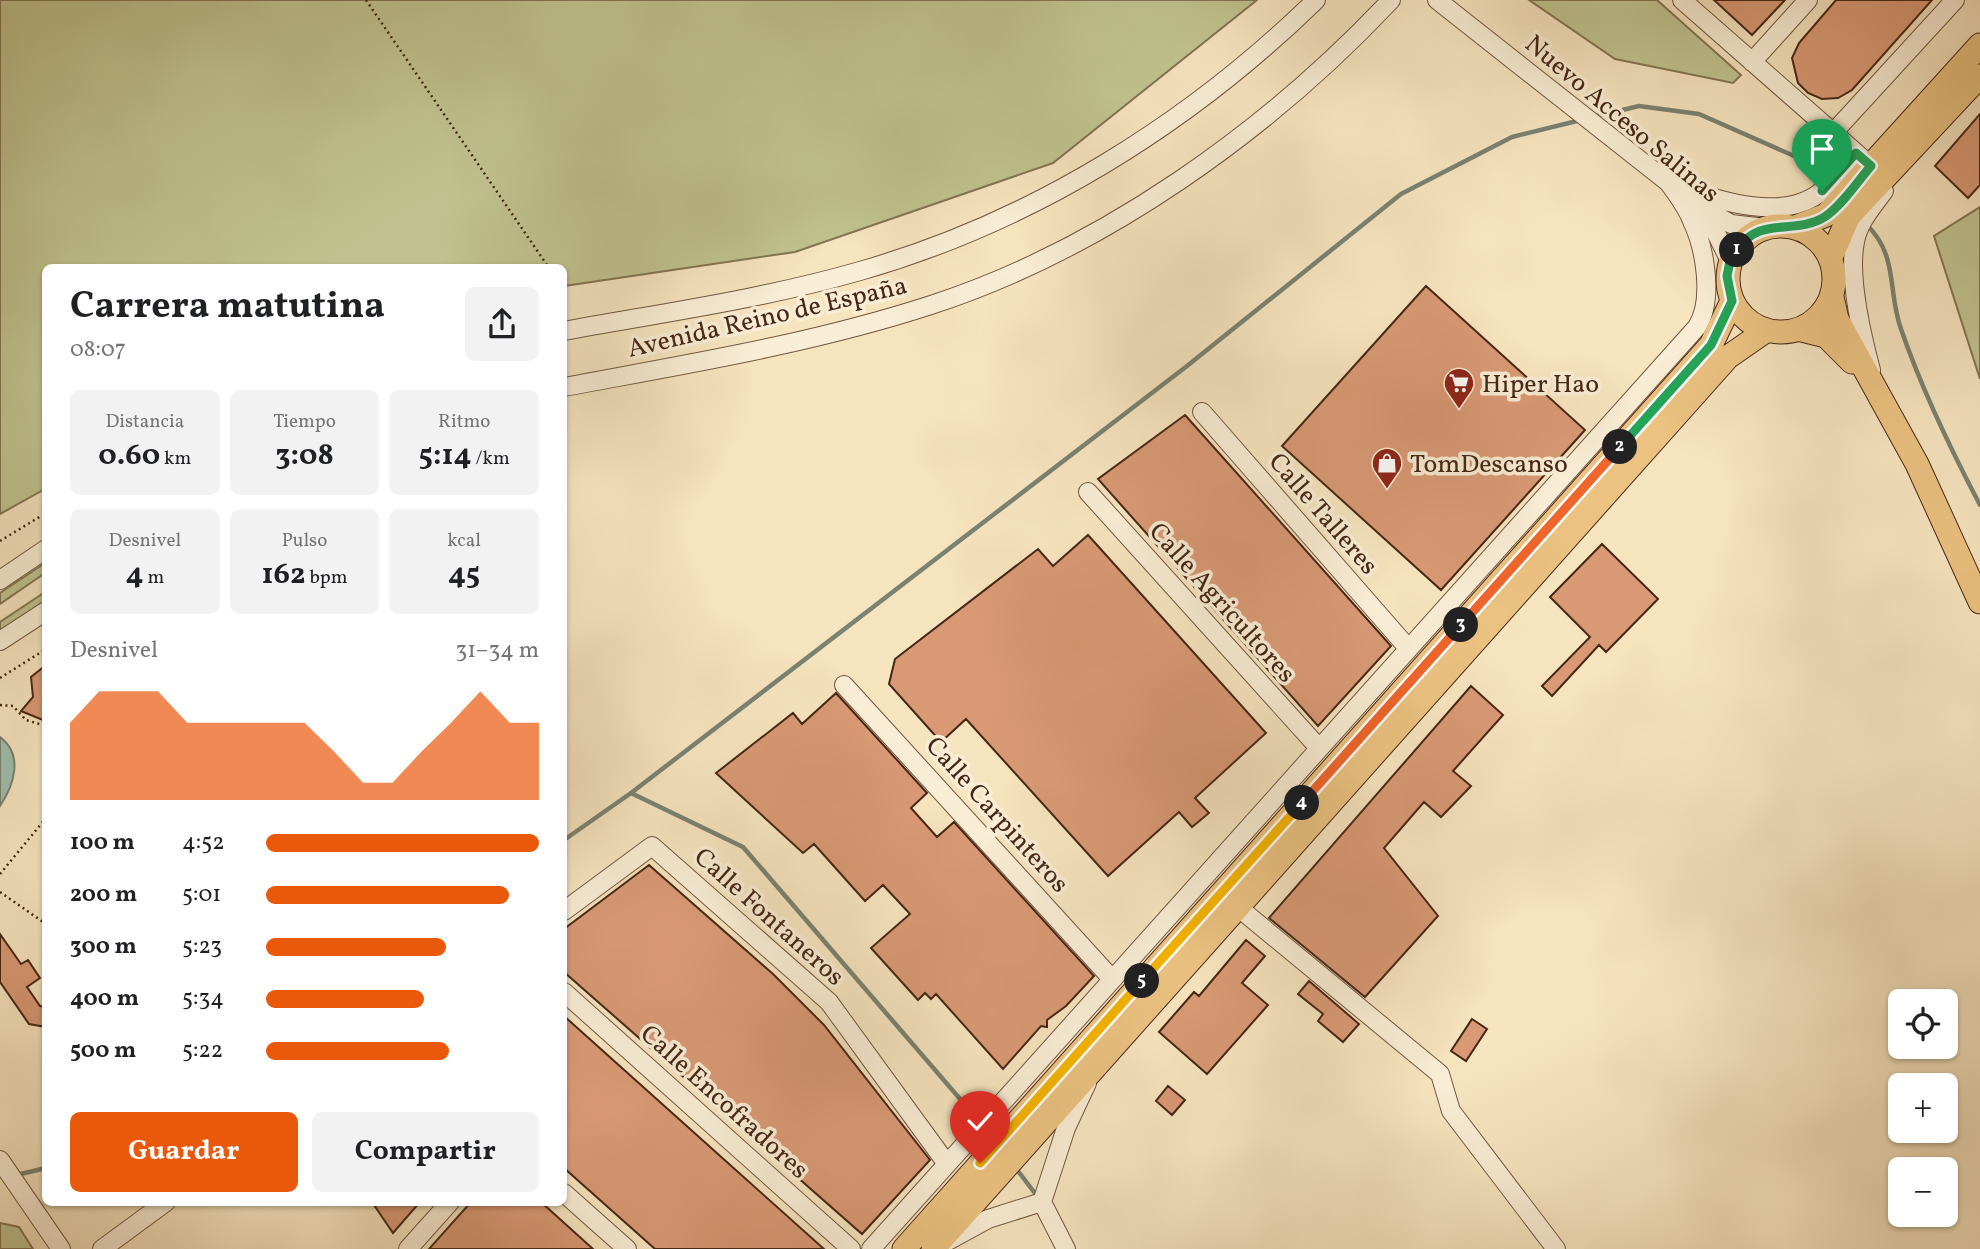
<!DOCTYPE html>
<html lang="es">
<head>
<meta charset="utf-8">
<style>
	body { margin:0; font-family:Vollkorn,serif; background:#f2f2f2; color:#202124; height:100vh; display:flex; flex-direction:column; font-size:26px; white-space:nowrap }
	* { box-sizing:border-box; margin:0 }
	p { font-size:23px; color:#757577 }
	.icon { flex:none; width:38px; height:38px; fill:none; stroke:currentColor; stroke-width:2; stroke-linecap:round; stroke-linejoin:round }
	.map { position:relative; flex:1; overflow:hidden }
	.details { position:absolute; left:42px; top:264px; width:525px; height:942px; display:flex; flex-direction:column; background:#fff; border-radius:10px; box-shadow:0 2px 5px #0004 }
	.details>* { flex:none }
	.fabs { position:absolute; left:1888px; top:989px; display:grid; gap:14px }
	.fabs a { display:grid; place-items:center; width:70px; height:70px; border-radius:10px; background:#fff; box-shadow:0 2px 5px #0004; font-size:35px }
	.pin { position:absolute; display:grid; place-items:center; width:60px; height:60px; color:#fff; margin:-72px -30px; border-radius:50% 50% 50% 0; rotate:-45deg; box-shadow:0 0 7px #0007 }
	.pin .icon { rotate:45deg }
	.km { position:absolute; width:35px; height:35px; margin:-18px; border-radius:50%; background:#222; color:#fff; font-size:19px; line-height:35px; text-align:center }
	.round { display:grid; place-items:center; flex:none; width:74px; height:74px; border-radius:10px; background:#f2f2f2 }
	.headline { display:flex; align-items:center; justify-content:space-between; height:119px; padding:0 28px }
	h1 { font-size:38px; font-weight:700; line-height:52px }
	.metrics { display:grid; grid-template-columns:repeat(3,1fr); gap:10px; height:119px; padding:7px 28px }
	.metrics div { display:grid; align-content:center; border-radius:10px; background:#f2f2f2; text-align:center }
	.metrics b { font-size:30px; font-weight:700 }
	.metrics small { font-size:19px; font-weight:400 }
	.metrics p { font-size:19px }
	.chart { height:196px; padding:14px 28px }
	.chart p { display:flex; justify-content:space-between }
	.chart svg { width:100%; height:126px; margin-top:7px; fill:#ea580c; opacity:.7 }
	.action { display:flex; gap:14px; margin-top:auto; padding:14px 28px }
	.action a { flex:1; height:80px; border-radius:10px; background:#ea580c; color:#fff; font-size:28px; font-weight:700; line-height:80px; text-align:center }
	.action a+a { background:#f2f2f2; color:#202124 }
	ul { padding:0 28px; list-style:none; font-size:23px }
	li { display:grid; grid-template-columns:112px 84px 1fr; align-items:center; height:52px }
	li i { height:18px; border-radius:9px; background:#ea580c }
	.map>svg:first-child { display:block }
</style>
</head>
<body>
<div class="map">
<svg width="1980" height="1249" viewBox="0 0 1980 1249">
	<rect width="100%" height="100%" fill="#f6e4bf"/>
	<filter id="stains"><feTurbulence type="fractalNoise" baseFrequency=".00286" numOctaves="4"/><feColorMatrix values="0 0 0 0 .2 0 0 0 0 .09 0 0 0 0 .02 0 0 0 .5 -.17"/></filter>
	<radialGradient id="worn" r=".72"><stop offset=".6" stop-color="#630" stop-opacity="0"/><stop offset="1" stop-color="#630" stop-opacity=".3"/></radialGradient>
	<path fill="#c0c38f" stroke="#837552" stroke-width="2" d="M0 0H1257L1053 163 795 252 564 286V268H46L45 489 0 514Z
		M1529 0H1657L1741 75 1733 83 1615 59Z
		M1980 207V379L1934 236Z
		M45 563V573L0 604V593Z
		M45 592V602L0 632V622Z
		M0 1223 19 1227 33 1249H0Z"/>
	<path fill="#9dbfaf" stroke="#7a8272" stroke-width="2" d="M0 737C24 755 14 785 0 806Z"/>
	<g fill="none" stroke-linecap="round" stroke-linejoin="round">
		<path stroke="#7a8272" stroke-width="4.5" d="M1593 117 1639 106 1699 114 1801 159 1825 183
			M1866 224C1899 256 1887 290 1901 329 1922 390 1950 448 1980 505
			M631 793 743 847 979 1121
			M564 840 631 793 1187 366 1401 194 1512 137 1581 120
			M1015 1167 1037 1196
			M16 1175 46 1168"/>
	</g>
	<path fill="#d89974" stroke="#462716" stroke-width="2" d="M1714 0H1785L1752 35Z
		M1836 0H1932L1852 90 1838 98 1822 99 1808 93 1798 83 1792 58 1799 43Z
		M1980 114V185L1968 198 1935 166Z
		M1426 286 1585 430 1441 590 1282 446Z
		M1185 415 1391 646 1318 726 1098 479Z
		M1088 535 1266 733 1195 798 1209 813 1192 827 1179 812 1108 876 966 719 941 742 889 684 895 659 1038 549 1053 566Z
		M1602 544 1658 599 1606 652 1599 645 1552 696 1542 686 1590 637 1550 597Z
		M46 665V726H45L43 720 21 711 33 697 31 677Z
		M1471 686 1503 715 1453 771 1471 786 1441 817 1424 802 1384 848 1438 916 1365 997 1269 918Z
		M836 693 927 793 911 808 937 837 954 822 1094 976 1066 1006 1047 1020V1027L1041 1026 1003 1069 936 994 931 999 925 993 918 1000 871 948 910 914 883 885 865 901 814 844 803 853 716 773 793 713 802 724Z
		M649 865 773 974 824 1025 930 1160 862 1234 564 972V929Z
		M0 934 21 964 28 960 40 978 27 987 40 1006 46 1007V1027L29 1024 0 982Z
		M1246 940 1265 956 1242 983 1268 1005 1207 1074 1159 1032 1194 992 1199 996Z
		M1309 981 1359 1024 1343 1042 1318 1021 1323 1014 1298 994Z
		M564 1016 738 1172 824 1249H655L564 1168Z
		M1472 1019 1487 1029 1466 1061 1451 1051Z
		M1168 1086 1185 1100 1172 1115 1156 1101Z
		M372 1202H420L393 1233Z
		M471 1202H541L593 1249H429Z"/>
	<g fill="none" stroke-linecap="round" stroke-linejoin="round">
		<g stroke="#725640" stroke-width="20">
			<path id="minor" d="M1437 0 1669 183 1714 229 1730 261
				M1682 0 1871 166
				M1752 62 1808 0
				M1833 133 1955 0
				M1676 186C1717 200 1785 224 1823 190 1835 180 1845 165 1856 153
				M1703 208 1731 224 1765 228
				M564 331C662 313 763 299 860 271 1032 222 1189 124 1316 0
				M1871 370C1862 336 1848 276 1855 242 1858 223 1873 206 1884 191
				M564 387C687 364 811 344 931 305 1103 249 1268 131 1391 0
				M1202 412 1408 648
				M1088 492 1319 748
				M0 580 46 549
				M0 641 46 611
				M844 685 1112 979
				M1239 908 1440 1074 1451 1111 1556 1249
				M564 911 652 846 829 1002 947 1164
				M564 992 851 1249
				M0 1160 61 1249
				M564 1193 627 1249
				M1042 1202 1066 1249
				M944 1243 988 1219 1042 1202 1066 1128 1087 1083
				M102 1249 166 1202
				M408 1249 450 1202
				M871 1249 1697 327C1714 300 1705 248 1692 221 1687 207 1677 195 1669 183"/>
		</g>
		<g stroke="#462716" stroke-width="25">
			<path id="major" d="M1728 279a53 53 0 1 1 106 0a53 53 0 1 1-106 0Z
				M1798 226 1826 215 1980 45
				M1831 257 1849 216 1980 76
				M1832 297 1837 319 1917 464 1980 602
				M1802 330 1826 336 1852 362
				M904 1249 1711 345 1732 301
				M933 1249 1728 357 1767 330"/>
		</g>
		<path stroke="#462716" stroke-width="2.5" stroke-dasharray="2 3.5" stroke-linecap="butt" d="M366 0 549 268
			M564 294 566 302 564 304
			M0 541 46 513
			M0 678 46 649
			M0 705 13 706 26 720 46 726
			M0 874 46 818
			M0 892 46 924"/>
		<use href="#minor" stroke="#f9edd5" stroke-width="18"/>
		<use href="#major" stroke="#ebc280" stroke-width="23"/>
	</g>
	<g fill="none" stroke-linecap="round" stroke-linejoin="round">
		<g stroke="#fff" stroke-width="14">
			<path id="split-1" d="M1737 250C1759 215 1796 236 1826 216 1843 204 1857 182 1871 166L1856 153 1822 191"/>
		</g>
		<g stroke="#fff" stroke-width="14">
			<path id="split-2" d="M1620 447 1711 345 1732 301 1727 276 1730 261 1737 250"/>
		</g>
		<g stroke="#fff" stroke-width="14">
			<path id="split-3" d="M1461 625 1620 447"/>
		</g>
		<g stroke="#fff" stroke-width="14">
			<path id="split-4" d="M1302 803 1461 625"/>
		</g>
		<g stroke="#fff" stroke-width="14">
			<path id="split-5" d="M1142 981 1302 803"/>
		</g>
		<g stroke="#fff" stroke-width="14">
			<path id="split-6" d="M980 1163 1142 981"/>
		</g>
		<use href="#split-1" stroke="#22a559" stroke-width="9"/>
		<use href="#split-2" stroke="#22a559" stroke-width="9"/>
		<use href="#split-3" stroke="#f0652b" stroke-width="9"/>
		<use href="#split-4" stroke="#f0652b" stroke-width="9"/>
		<use href="#split-5" stroke="#f5b400" stroke-width="9"/>
		<use href="#split-6" stroke="#f5b400" stroke-width="9"/>
	</g>
	<defs>
		<g id="supermarket-pin" transform="scale(1.575)"><path d="M0 17L-7.5 6A9.5 9.5 0 1 1 7.5 6Z" fill="#8f2418" stroke="#f9edd5"/><path d="M-6-5.5h2.5l.6 2H6L4.5 2H-2.5L-4.4-4H-6ZM-1.5 3.2a1.3 1.3 0 1 0 .1 0ZM3 3.2a1.3 1.3 0 1 0 .1 0Z" fill="#fff"/></g>
		<g id="shop-pin" transform="scale(1.575)"><path d="M0 17L-7.5 6A9.5 9.5 0 1 1 7.5 6Z" fill="#8f2418" stroke="#f9edd5"/><path d="M-5-2.5h2.3a2.7 3.5 0 0 1 5.4 0H5L5.5 6h-11ZM-1.5-2.5h3a1.5 2.3 0 0 0-3 0Z" fill="#fff"/></g>
	</defs>
	<g fill-rule="evenodd">
		<use href="#supermarket-pin" x="1459" y="383"/>
		<use href="#shop-pin" x="1387" y="463"/>
	</g>
	<g text-anchor="middle" stroke-width="7" stroke-linejoin="round" paint-order="stroke">
		<g font-size="26" fill="#462716" stroke="#f9edd5">
			<text transform="translate(1623 118) rotate(40)" y="9">Nuevo Acceso Salinas</text>
			<text transform="translate(767 316) rotate(-13)" y="9">Avenida Reino de España</text>
			<text transform="translate(1324 513) rotate(49)" y="9">Calle Talleres</text>
			<text transform="translate(1223 602) rotate(48)" y="9">Calle Agricultores</text>
			<text transform="translate(998 814) rotate(48)" y="9">Calle Carpinteros</text>
			<text transform="translate(770 916) rotate(42)" y="9">Calle Fontaneros</text>
			<text transform="translate(725 1101) rotate(42)" y="9">Calle Encofradores</text>
		</g>
		<g font-size="26" fill="#462716" stroke="#f9edd5" text-anchor="start">
			<text x="1482" y="392">Hiper Hao</text>
			<text x="1410" y="472">TomDescanso</text>
		</g>
	</g>
	<rect width="100%" height="100%" filter="url(#stains)"/>
	<rect width="100%" height="100%" fill="url(#worn)"/>
</svg>
<div class="fabs">
<a><svg class="icon" aria-label="locate" viewBox="0 0 24 24"><circle cx="12" cy="12" r="6"/><path d="M12 2v4M12 18v4M2 12h4M18 12h4"/></svg></a>
<a>+</a>
<a>−</a>
</div>
<div class="pin" style="left:1822px;top:191px;background:#1e9e55"><svg class="icon" aria-label="arrive" viewBox="0 0 24 24"><path d="M6 21V4h12l-3 4 3 4H6"/></svg></div>
<div class="pin" style="left:980px;top:1163px;background:#d93025"><svg class="icon" aria-label="check" viewBox="0 0 24 24"><path d="M5 12l5 5 9-10"/></svg></div>
<b class="km" style="left:1737px;top:250px">1</b>
<b class="km" style="left:1620px;top:447px">2</b>
<b class="km" style="left:1461px;top:625px">3</b>
<b class="km" style="left:1302px;top:803px">4</b>
<b class="km" style="left:1142px;top:981px">5</b>
<section class="details">
<div class="headline"><div><h1>Carrera matutina</h1><p>08:07</p></div><a class="round"><svg class="icon" aria-label="share" viewBox="0 0 24 24"><path d="M12 15V3M7 8l5-5 5 5M5 13v7h14v-7"/></svg></a></div>
<div class="metrics">
<div><p>Distancia</p><b>0.60<small> km</small></b></div>
<div><p>Tiempo</p><b>3:08</b></div>
<div><p>Ritmo</p><b>5:14<small> /km</small></b></div>
</div>
<div class="metrics">
<div><p>Desnivel</p><b>4<small> m</small></b></div>
<div><p>Pulso</p><b>162<small> bpm</small></b></div>
<div><p>kcal</p><b>45</b></div>
</div>
<div class="chart"><p><span>Desnivel</span>31–34 m</p>
<svg viewBox="0 0 160 44" preserveAspectRatio="none"><path d="M0 44V17L10 6L20 6L30 6L40 17L50 17L60 17L70 17L80 17L90 27L100 38L110 38L120 27L130 17L140 6L150 17L160 17V44z"/></svg>
</div>
<ul>
<li><b>100 m</b>4:52<i style="width:100%"></i></li>
<li><b>200 m</b>5:01<i style="width:89%"></i></li>
<li><b>300 m</b>5:23<i style="width:66%"></i></li>
<li><b>400 m</b>5:34<i style="width:58%"></i></li>
<li><b>500 m</b>5:22<i style="width:67%"></i></li>
</ul>
<div class="action"><a>Guardar</a><a>Compartir</a></div>
</section>
</div>
</body>
</html>
